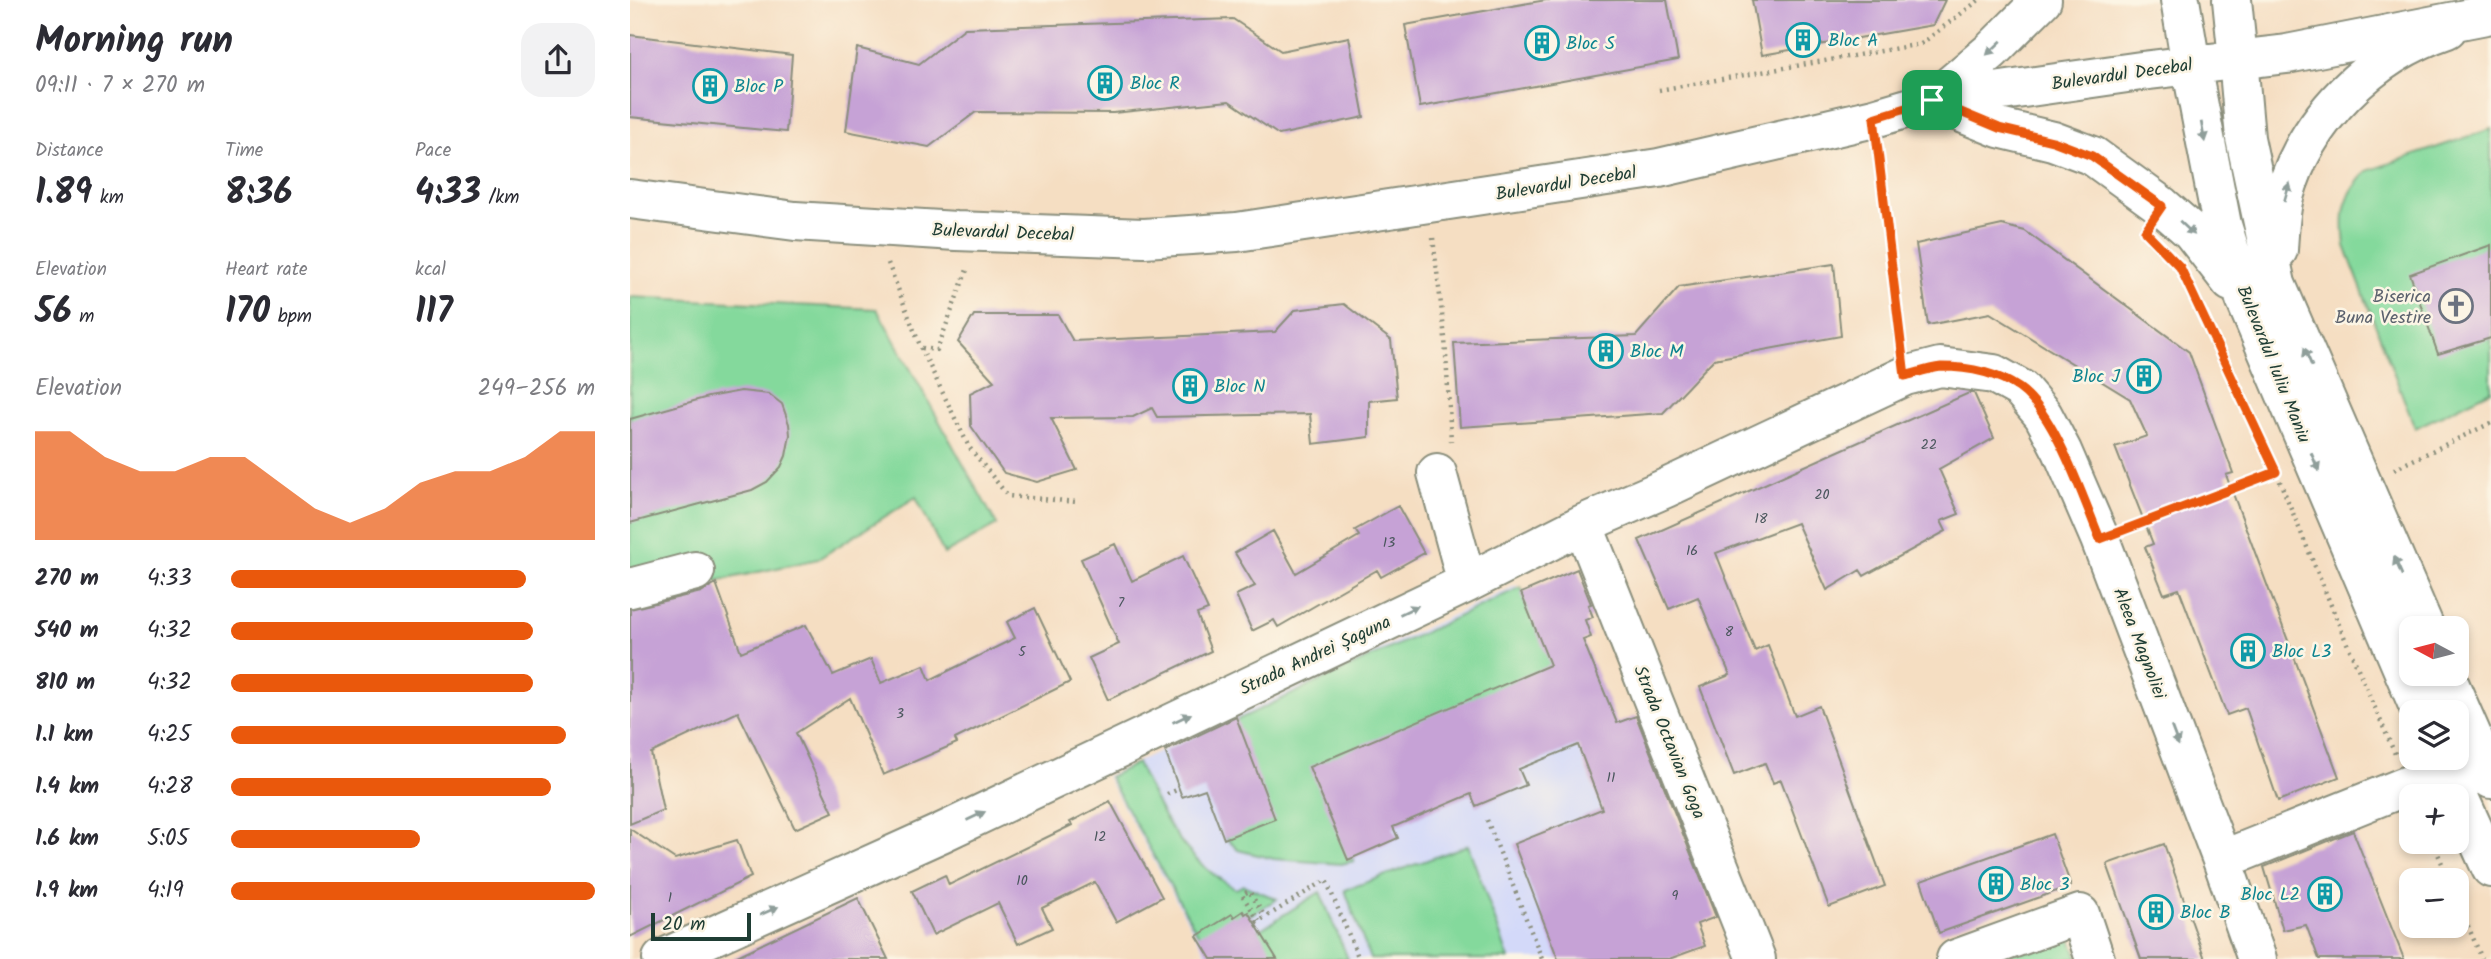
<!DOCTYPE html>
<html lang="en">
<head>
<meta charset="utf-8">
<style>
	body { margin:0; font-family:Kalam,sans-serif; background:#f2f2f3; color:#2b2b33; height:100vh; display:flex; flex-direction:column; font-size:26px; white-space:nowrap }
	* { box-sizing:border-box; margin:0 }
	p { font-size:23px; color:#7c7c81 }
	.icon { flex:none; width:38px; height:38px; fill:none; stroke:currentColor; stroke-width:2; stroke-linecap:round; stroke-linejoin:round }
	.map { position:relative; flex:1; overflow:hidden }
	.drawer { display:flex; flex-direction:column; background:#fff; width:630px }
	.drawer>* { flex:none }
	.needle { width:46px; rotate:277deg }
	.buttons { position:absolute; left:1769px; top:616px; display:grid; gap:14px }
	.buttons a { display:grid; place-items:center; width:70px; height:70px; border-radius:14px; background:#fff; box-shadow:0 4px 10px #0003; font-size:35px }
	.scale { position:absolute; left:21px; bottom:18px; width:100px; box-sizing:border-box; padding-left:7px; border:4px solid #1f3d34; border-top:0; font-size:19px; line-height:24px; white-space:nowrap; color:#1f3d34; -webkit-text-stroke:5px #fcf5e5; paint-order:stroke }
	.pin { position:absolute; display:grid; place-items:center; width:60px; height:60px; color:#fff; margin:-30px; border-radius:14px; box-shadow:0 4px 10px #0006 }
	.round { display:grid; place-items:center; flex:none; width:74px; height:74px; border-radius:21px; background:#f2f2f3 }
	.summary { display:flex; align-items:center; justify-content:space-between; height:119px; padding:0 35px }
	h1 { font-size:38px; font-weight:800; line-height:52px }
	.figures { display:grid; grid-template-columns:repeat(3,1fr); gap:10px; height:119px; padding:7px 35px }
	.figures div { display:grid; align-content:center }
	.figures b { font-size:35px; font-weight:800 }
	.figures small { font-size:19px; font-weight:400 }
	.figures p { font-size:19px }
	.chart { height:196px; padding:14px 35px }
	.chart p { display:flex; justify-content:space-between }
	.chart svg { width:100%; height:126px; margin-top:7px; fill:#ea580c; opacity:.7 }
	ul { padding:0 35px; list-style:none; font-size:23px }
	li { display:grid; grid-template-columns:112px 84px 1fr; align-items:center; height:52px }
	li i { height:18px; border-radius:9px; background:#ea580c }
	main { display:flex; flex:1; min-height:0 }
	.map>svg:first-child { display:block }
</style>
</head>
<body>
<main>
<section class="drawer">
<div class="summary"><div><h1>Morning run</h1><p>09:11 · 7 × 270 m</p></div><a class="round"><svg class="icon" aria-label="share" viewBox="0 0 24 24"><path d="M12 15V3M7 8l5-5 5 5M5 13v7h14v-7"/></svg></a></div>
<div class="figures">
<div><p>Distance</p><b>1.89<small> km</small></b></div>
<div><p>Time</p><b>8:36</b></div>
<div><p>Pace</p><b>4:33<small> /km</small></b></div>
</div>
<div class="figures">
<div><p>Elevation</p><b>56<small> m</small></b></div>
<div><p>Heart rate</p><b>170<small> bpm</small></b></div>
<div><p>kcal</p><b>117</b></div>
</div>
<div class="chart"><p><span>Elevation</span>249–256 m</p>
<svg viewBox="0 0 160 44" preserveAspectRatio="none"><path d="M0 44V6L10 6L20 15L30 20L40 20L50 15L60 15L70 24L80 33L90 38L100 33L110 24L120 20L130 20L140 15L150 6L160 6V44z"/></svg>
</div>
<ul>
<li><b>270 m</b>4:33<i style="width:81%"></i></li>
<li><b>540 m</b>4:32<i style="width:83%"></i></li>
<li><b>810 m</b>4:32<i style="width:83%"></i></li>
<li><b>1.1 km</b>4:25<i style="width:92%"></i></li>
<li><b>1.4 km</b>4:28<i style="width:88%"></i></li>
<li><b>1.6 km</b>5:05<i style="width:52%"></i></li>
<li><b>1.9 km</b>4:19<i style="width:100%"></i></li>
</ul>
</section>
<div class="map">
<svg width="1861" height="959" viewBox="0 0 1861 959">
	<rect width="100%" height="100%" fill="#fcf5e5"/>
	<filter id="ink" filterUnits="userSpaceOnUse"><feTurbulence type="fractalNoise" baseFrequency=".0143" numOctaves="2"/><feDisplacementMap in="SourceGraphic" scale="14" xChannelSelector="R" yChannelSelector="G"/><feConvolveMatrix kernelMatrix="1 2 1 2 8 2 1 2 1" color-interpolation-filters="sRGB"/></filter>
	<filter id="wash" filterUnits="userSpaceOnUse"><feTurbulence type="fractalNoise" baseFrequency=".00686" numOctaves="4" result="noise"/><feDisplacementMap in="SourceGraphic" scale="28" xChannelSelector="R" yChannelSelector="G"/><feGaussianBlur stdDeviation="1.57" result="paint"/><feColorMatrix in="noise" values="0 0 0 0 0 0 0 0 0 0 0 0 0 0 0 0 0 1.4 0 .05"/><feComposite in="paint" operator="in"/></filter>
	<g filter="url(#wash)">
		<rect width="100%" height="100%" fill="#f5dec2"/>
		<path fill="#d3d9f9" d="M887 585 1028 959H579L476 776Z"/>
		<path fill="#84d99c" stroke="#528b68" stroke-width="2" d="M1861 129V391L1785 428 1715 246C1711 213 1713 196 1737 171Z
			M0 297 247 309 367 525 314 554 286 497 188 559 0 600Z
			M891 587 926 670 691 773 724 861 711 864 644 859 608 850 595 837 560 742Z
			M507 763C532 816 552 859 606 889L613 885 647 899 573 943 479 777Z
			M838 845 879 959H740L715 890Z
			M690 892 718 959H615L628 931Z
			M1439 933 1448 959H1362Z"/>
		<g id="blocks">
			<path fill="#c6a2d6" d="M916 0H1037L1048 60 790 107 775 25Z
				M1122 0H1315L1303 25 1132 55Z
				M603 19 651 51 719 37 734 117 649 135 599 101 483 113 346 112 299 147 216 131 227 48 289 64 335 28Z
				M0 35 162 55 156 132 0 117Z
				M1372 225 1395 231 1559 352 1603 473 1596 475 1709 777 1648 801 1616 708 1597 715 1549 589 1534 594 1515 547 1523 544 1485 447 1517 436 1500 399 1360 313 1298 325 1286 244Z
				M1861 245V338L1808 354 1780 274Z
				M1204 264 1211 336 1084 359 1033 413 830 427 824 343 1006 336 1049 287Z
				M714 304 761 340 767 398 739 401V437L683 444 680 414 527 417 522 408 503 417 421 418 447 470 407 482 374 473 341 426 340 393 364 381 328 342 344 315H428L443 341 645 332 665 310Z
				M111 391 139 394 152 404 159 424 160 435 156 456 151 467 137 482 122 490 0 523V419L78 397Z
				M1339 393H1344L1364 438 1309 469 1329 514 1311 521 1316 531 1234 576 1230 570 1197 590 1167 523 1086 553 1125 651 1138 645 1165 716 1189 706 1255 886 1199 907 1151 780 1143 783 1135 763 1104 775 1070 687 1100 675 1068 597 1039 609 1009 540Z
				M768 506 794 553 751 577 747 570 648 627 644 620 622 631 606 595 625 586 605 553 643 531 666 573 729 536 725 530Z
				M485 544 502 581 553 556 578 610 567 614 581 651 478 700 459 658 489 644 451 559Z
				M947 569 961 604 958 605 963 617 955 620 961 637 953 640 987 723 1006 716 1086 917 1067 924 1075 946 1039 959H928L884 844 972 809 948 745 889 769 896 785 846 806 841 794 763 827 768 838 718 860 679 767 920 665 891 593Z
				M86 583 111 652 176 625 203 675 241 659 251 683 294 665 300 680 385 638 377 622 405 608 440 682 325 739 327 743 253 775 220 698 166 733 203 812 165 829 108 712 21 753 33 810 0 824V609L71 592Z
				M606 717 645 819 594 839 575 789 552 797 535 751Z
				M480 801 532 897 486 922 465 882 412 908 422 928 388 944 368 903 303 935 282 891 315 875 319 885 442 825 440 822Z
				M0 829 45 859 107 840 121 877 0 937Z
				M1723 831 1774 959H1689L1676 925 1653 930 1634 867Z
				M1422 834 1441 886 1309 933 1291 881Z
				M1534 844 1575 959H1511L1477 864Z
				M228 898 258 959H101Z
				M613 911 615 914 618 912 647 959H581L567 936 602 914 604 917Z"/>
		</g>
	</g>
	<g filter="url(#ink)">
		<use href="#blocks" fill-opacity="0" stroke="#8a8e7b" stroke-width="2"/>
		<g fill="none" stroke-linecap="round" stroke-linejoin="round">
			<g stroke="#8a8e7b" stroke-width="42">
				<path id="minor" d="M1608 59 1615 138 1646 284 1795 628
					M1561 65 1592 225 1615 299 1791 712
					M1302 101 1369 128 1423 141 1463 156 1532 206 1562 232 1601 282
					M1648 250C1649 232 1650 214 1654 197 1675 119 1742 54 1817 29
					M807 473 837 583
					M953 524 1126 959
					M0 588 65 571
					M1815 674 1861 779
					M1811 758 1861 868
					M1592 860 1816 770
					M32 959 311 833 837 583 953 524 1036 488 1275 376 1310 367 1364 374 1391 389 1413 415 1432 451 1470 539 1592 860 1627 959
					M1326 959 1450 914 1465 959"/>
			</g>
			<g stroke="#8a8e7b" stroke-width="42">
				<path id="major" d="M1550 0 1561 65
					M1602 0 1608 59
					M1302 101 1361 51 1412 0
					M0 199 165 221 326 231 514 238 607 232 1029 168 1244 118 1302 101 1511 71 1657 54 1861 14"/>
			</g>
			<path stroke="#8a8e7b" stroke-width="4.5" stroke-dasharray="2 5" stroke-linecap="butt" d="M1029 90 1291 44 1349 0
				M1249 154 1270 340
				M803 238 815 338 821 441
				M258 263 291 348 339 447 378 496 447 502
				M1564 297 1646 472 1710 627 1765 754
				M292 348 307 350 338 267
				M1764 469 1861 423
				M1504 526 1646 472
				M537 794 549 789
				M857 820 912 959
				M1803 842 1819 880
				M1827 900 1852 959
				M629 921 612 895 619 891 635 917
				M626 923 696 880 729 959"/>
			<use href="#minor" stroke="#fff" stroke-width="38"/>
			<use href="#major" stroke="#fff" stroke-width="38"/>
		</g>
		<defs><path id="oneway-solid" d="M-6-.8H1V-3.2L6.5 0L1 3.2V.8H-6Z" transform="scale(1.75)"/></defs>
		<g fill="#8f9e9a">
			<use href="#oneway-solid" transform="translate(1364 48) rotate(137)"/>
			<use href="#oneway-solid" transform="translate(1573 132) rotate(80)"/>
			<use href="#oneway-solid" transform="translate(1657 192) rotate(-74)"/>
			<use href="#oneway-solid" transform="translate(1557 228) rotate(43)"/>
			<use href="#oneway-solid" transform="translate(1678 357) rotate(-113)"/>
			<use href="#oneway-solid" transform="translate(1685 462) rotate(67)"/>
			<use href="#oneway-solid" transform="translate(1768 566) rotate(-114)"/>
			<use href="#oneway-solid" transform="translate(779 610) rotate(-25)"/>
			<use href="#oneway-solid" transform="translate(552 718) rotate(-25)"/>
			<use href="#oneway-solid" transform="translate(1545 736) rotate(69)"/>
			<use href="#oneway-solid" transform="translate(346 816) rotate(-25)"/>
			<use href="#oneway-solid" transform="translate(139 911) rotate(-24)"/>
		</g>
	</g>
	<g fill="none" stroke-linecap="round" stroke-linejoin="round" filter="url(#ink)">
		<g stroke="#fff" stroke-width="14">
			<path id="route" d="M1302 100 1369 128 1423 141 1462 156 1532 206 1515 231 1550 267 1646 472 1470 539C1453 498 1425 413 1389 388 1367 373 1338 367 1311 367 1300 368 1286 373 1275 376L1244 118Z"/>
		</g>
		<use href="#route" stroke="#ea580c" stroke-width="9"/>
	</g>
	<defs>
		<g id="building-ring" transform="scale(1.75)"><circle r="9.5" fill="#fcf5e5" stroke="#0f9aa8" stroke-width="1.5"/><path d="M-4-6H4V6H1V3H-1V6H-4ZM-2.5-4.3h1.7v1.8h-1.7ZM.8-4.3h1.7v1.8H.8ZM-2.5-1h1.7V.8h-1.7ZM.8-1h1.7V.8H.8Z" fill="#0f9aa8"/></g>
		<g id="church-ring" transform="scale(1.75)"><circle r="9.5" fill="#fcf5e5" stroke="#6b7280" stroke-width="1.5"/><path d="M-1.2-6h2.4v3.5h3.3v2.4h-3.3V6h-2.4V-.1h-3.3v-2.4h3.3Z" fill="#6b7280"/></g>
	</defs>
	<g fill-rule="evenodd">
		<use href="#building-ring" x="1173" y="40"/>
		<use href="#building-ring" x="912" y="43"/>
		<use href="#building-ring" x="475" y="83"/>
		<use href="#building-ring" x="80" y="86"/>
		<use href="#church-ring" x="1826" y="306"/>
		<use href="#building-ring" x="976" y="351"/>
		<use href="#building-ring" x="1514" y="376"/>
		<use href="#building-ring" x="560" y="386"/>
		<use href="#building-ring" x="1618" y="651"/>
		<use href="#building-ring" x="1366" y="884"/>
		<use href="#building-ring" x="1695" y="894"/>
		<use href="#building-ring" x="1526" y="912"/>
	</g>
	<g text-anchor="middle" stroke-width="5" stroke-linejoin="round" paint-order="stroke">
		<g font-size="14" fill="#49565c">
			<text x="1299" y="449">22</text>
			<text x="1192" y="499">20</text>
			<text x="1131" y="523">18</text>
			<text x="759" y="547">13</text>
			<text x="1062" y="555">16</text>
			<text x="491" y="607">7</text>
			<text x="1099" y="636">8</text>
			<text x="392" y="656">5</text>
			<text x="270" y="718">3</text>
			<text x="981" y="782">11</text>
			<text x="470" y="841">12</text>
			<text x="392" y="885">10</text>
			<text x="1045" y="900">9</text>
			<text x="40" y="902">1</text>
		</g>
		<g font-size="18" fill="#0d838f" stroke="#fcf5e5" text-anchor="start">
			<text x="1198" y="46">Bloc A</text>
			<text x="936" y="49">Bloc S</text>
			<text x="500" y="89">Bloc R</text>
			<text x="104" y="92">Bloc P</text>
			<text x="1000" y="357">Bloc M</text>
			<text x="1490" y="382" text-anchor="end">Bloc J</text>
			<text x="584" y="392">Bloc N</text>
			<text x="1642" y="657">Bloc L3</text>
			<text x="1390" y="890">Bloc 3</text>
			<text x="1670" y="900" text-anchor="end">Bloc L2</text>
			<text x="1550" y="918">Bloc B</text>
		</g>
		<g font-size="18" fill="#1f3d34" stroke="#fcf5e5">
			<text transform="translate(1492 74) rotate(-8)" y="6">Bulevardul Decebal</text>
			<text transform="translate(936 183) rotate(-9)" y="6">Bulevardul Decebal</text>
			<text transform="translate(373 232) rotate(2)" y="6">Bulevardul Decebal</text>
			<text transform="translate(1644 364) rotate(68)" y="6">Bulevardul Iuliu Maniu</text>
			<text transform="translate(1510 643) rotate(69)" y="6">Aleea Magnoliei</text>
			<text transform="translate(685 655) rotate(-25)" y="6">Strada Andrei Șaguna</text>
			<text transform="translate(1040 742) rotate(68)" y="6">Strada Octavian Goga</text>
		</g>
		<g font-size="18" fill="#5b616d" stroke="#fcf5e5" text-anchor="end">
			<text x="1801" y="302">Biserica<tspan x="1801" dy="21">Buna Vestire</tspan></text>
		</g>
	</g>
</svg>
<div class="buttons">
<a><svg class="needle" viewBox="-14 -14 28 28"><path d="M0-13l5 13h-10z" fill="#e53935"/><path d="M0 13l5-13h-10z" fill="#7c7c81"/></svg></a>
<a><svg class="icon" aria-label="layers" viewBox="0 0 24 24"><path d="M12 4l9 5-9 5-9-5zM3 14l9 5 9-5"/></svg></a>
<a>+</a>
<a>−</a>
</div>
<div class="scale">20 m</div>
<div class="pin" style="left:1302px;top:100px;background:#1e9e55"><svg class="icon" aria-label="arrive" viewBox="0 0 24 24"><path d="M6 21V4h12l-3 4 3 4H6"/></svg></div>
</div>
</main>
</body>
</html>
